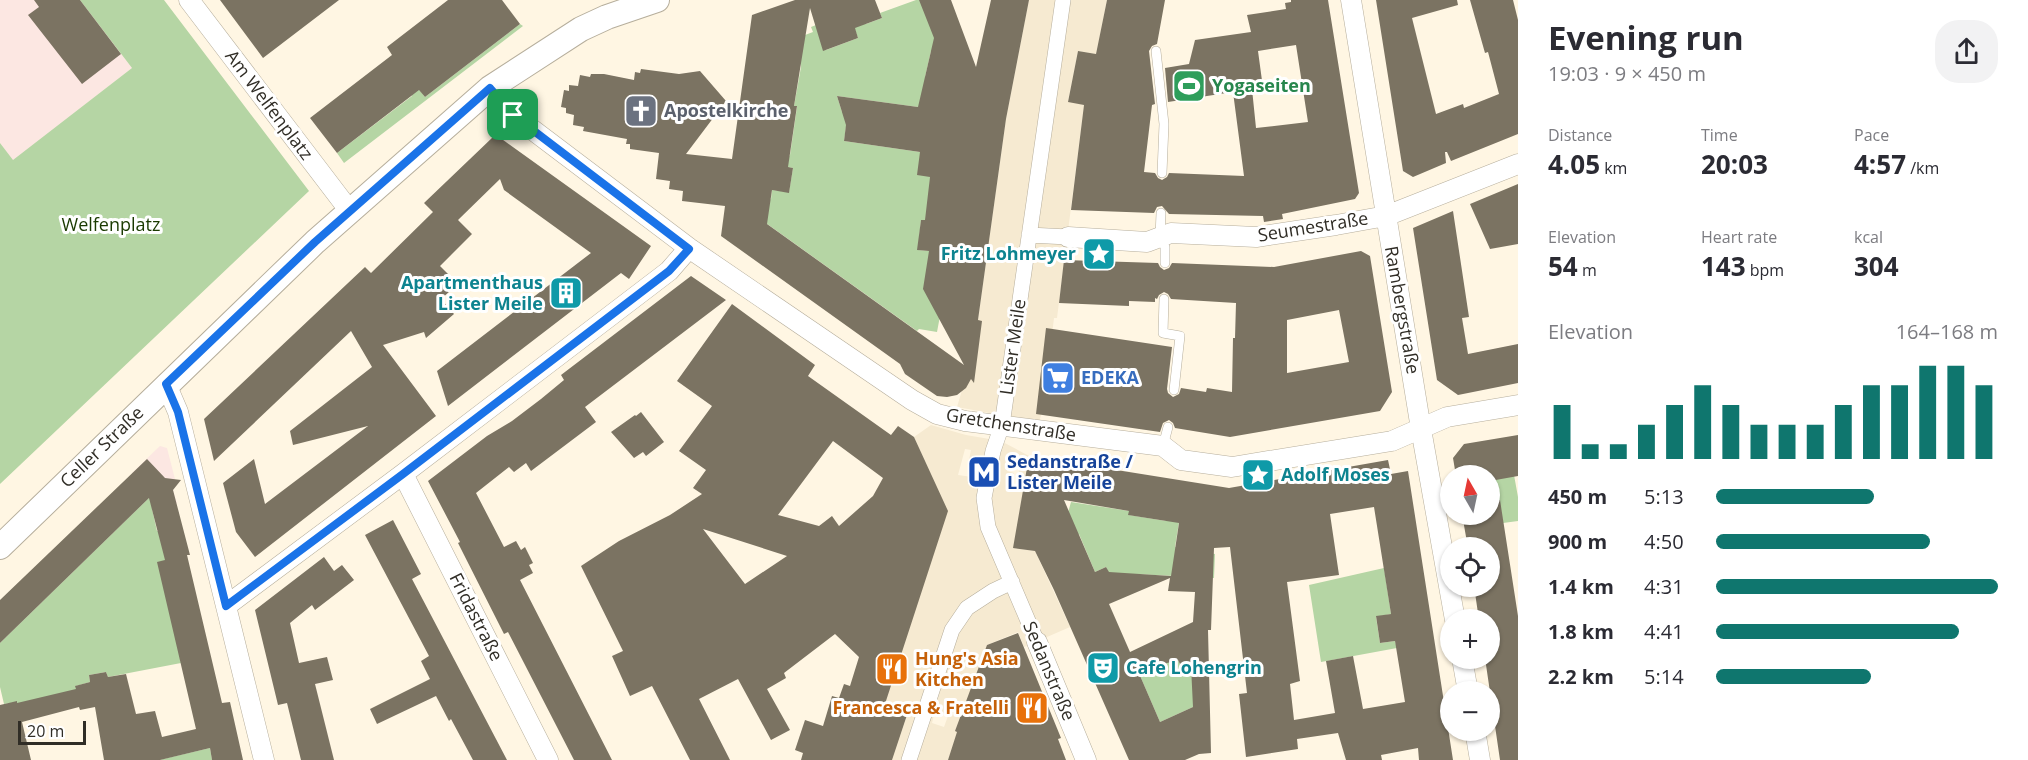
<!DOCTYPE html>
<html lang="en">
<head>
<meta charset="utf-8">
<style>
	body { margin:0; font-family:"Open Sans",sans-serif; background:#f2f2f3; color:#2b2b33; height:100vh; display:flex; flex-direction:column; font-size:22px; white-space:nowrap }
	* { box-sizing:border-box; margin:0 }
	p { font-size:20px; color:#7c7c81 }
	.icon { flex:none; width:33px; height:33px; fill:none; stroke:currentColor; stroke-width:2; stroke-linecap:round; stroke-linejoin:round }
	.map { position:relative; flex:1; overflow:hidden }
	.details { display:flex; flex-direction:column; background:#fff; width:510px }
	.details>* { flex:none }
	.needle { width:39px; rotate:351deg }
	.controls { position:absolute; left:1440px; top:465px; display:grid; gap:12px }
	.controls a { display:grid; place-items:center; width:60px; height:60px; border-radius:50%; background:#fff; box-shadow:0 2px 4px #0004; font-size:30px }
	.scale { position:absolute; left:18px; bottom:15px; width:68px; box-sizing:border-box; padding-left:6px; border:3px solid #302d26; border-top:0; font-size:16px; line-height:21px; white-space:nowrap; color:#302d26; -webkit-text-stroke:4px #fff; paint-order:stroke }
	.pin { position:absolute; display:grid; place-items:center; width:51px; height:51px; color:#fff; margin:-26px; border-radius:12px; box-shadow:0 3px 9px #0006 }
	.round { display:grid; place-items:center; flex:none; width:63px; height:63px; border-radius:24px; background:#f2f2f3 }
	.head { display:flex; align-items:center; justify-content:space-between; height:102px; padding:0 30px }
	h1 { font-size:33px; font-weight:700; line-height:45px }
	.stats { display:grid; grid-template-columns:repeat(3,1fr); gap:9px; height:102px; padding:6px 30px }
	.stats div { display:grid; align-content:center }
	.stats b { font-size:26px; font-weight:700 }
	.stats small { font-size:16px; font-weight:400 }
	.stats p { font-size:16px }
	.chart { height:168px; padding:12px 30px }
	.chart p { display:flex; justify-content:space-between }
	.chart svg { width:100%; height:108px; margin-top:6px; stroke:#0f766e; stroke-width:6 }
	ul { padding:0 30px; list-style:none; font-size:20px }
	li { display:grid; grid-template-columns:96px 72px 1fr; align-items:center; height:45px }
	li i { height:15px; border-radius:8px; background:#0f766e }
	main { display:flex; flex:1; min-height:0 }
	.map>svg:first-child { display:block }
</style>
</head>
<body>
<main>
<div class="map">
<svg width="1518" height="760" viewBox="0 0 1518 760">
	<rect width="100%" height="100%" fill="#fff6e3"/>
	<path fill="#f6ead1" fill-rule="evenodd" d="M1029 0H1107L1096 54 1078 51 1068 101 1084 105 1057 318H1054L1043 409 1039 422 957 407 968 370H971L1006 119Z
		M931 425 966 435 1001 441 1029 456 1014 548 1035 551 1070 627 1024 647 1018 632 987 645 948 760H865L945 506 914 437ZM965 449 971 450 969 460 978 474 972 477 958 475ZM1015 456 1021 457 1017 487 1012 486 1014 473 1007 471 1009 458 1014 459V465ZM894 710 907 715 900 736ZM935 711 948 716 944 727 932 723Z"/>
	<path fill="#fce7e2" d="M0 0H80L132 68 13 161 0 143Z
		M160 446 167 448 176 483 173 490 177 503 157 508 153 494 132 473Z"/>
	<path fill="#b5d5a4" d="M80 0H164L309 191 0 484V143L13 160 132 68Z
		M916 0H925C928 19 929 31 942 46L931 51 925 77 940 110 837 96 842 112 848 113 844 141 920 152 930 177 929 220H921L918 250 930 251 940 316 937 332 919 329 917 331 749 211 771 199 772 190 789 192 793 168 782 166 790 155 797 107 794 106 801 67 797 38 813 32 811 27 816 25 826 50 858 38 849 13 866 24 882 18 880 13Z
		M520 24 523 26 344 163 337 153 412 96V81L425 97Z
		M1512 464 1518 497V521L1503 523 1493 467Z
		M153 494 152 509 157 531H162L181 663 108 677 106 672 89 675 90 682 76 686V690L17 704V702L4 704 0 687V643Z
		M1071 502 1129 511V515L1166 521 1180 516 1175 547 1215 554 1214 578 1135 574 1113 583 1106 567 1095 572 1079 534 1066 537V520Z
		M1384 568 1391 614 1376 617 1380 643 1395 641 1397 648 1321 662 1309 585Z
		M1176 656 1183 670 1195 664 1193 707 1160 722 1138 671 1152 667Z
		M210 748 212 760H159Z"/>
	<path fill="#7b7362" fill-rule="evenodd" d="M34 0H80L121 54 82 84 28 15 39 7Z
		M220 0H339L263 58Z
		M448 0H502L520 24 425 97 419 90 337 153 310 118 392 55 387 47Z
		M795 0H875L882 18 855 28 858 38 823 51 810 8 794 106H797L788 167 793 168 789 193 772 190 767 224 964 365 923 289 929 251 917 250 921 220H925L930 177 917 175 920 152 844 141 846 125 837 96 918 107 934 38 919 0H951L976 67 991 0H1029L1006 119 978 320 982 321 974 383 971 379 966 388 957 395 947 397 937 396 905 374 900 364 721 236 725 206 682 201 683 191 669 189 670 181 656 179 659 153 630 149V144H626L627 139 583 131 584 127 573 125 574 115 566 113V108L561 107 564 90 569 91V85L578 86 580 75 590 77 591 74H604L634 80 635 72 640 73 641 69 679 74 700 71 726 101 686 154 732 159 752 15Z
		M1107 0H1165L1157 44 1152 46 1149 51 1155 104 1152 105 1144 172 1155 173 1158 178 1162 180 1167 177 1169 173 1244 176 1233 92 1168 102 1165 68 1189 64 1195 40 1251 32 1247 15 1286 9 1285 3 1291 2V0H1328L1359 193 1355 199 1282 214 1283 219 1264 222 1263 216 1169 214 1162 206 1157 207 1154 213 1071 210 1084 105 1068 102 1078 51 1096 54ZM1296 45 1308 122 1256 128 1252 89 1263 88 1258 51Z
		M1376 0H1457L1458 5 1412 18 1436 114 1463 104 1464 108 1499 94 1488 52 1485 53 1470 0H1513L1518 20V134L1451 161 1447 152H1445L1446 163 1413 177 1403 171Z
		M493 137H499L651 246 629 279 621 273 448 406 437 371 591 253 504 190 500 179 458 220 472 234 440 266 458 284 441 299 454 314 426 338 424 332 383 345 436 416 255 557 236 532 223 483 254 459 265 504 368 426 293 445 290 431 372 367 351 331 214 461 204 419 365 267 371 273 433 212 424 203Z
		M1518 184V244L1490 249 1470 204Z
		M1453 211 1469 317 1462 318 1468 354 1518 344V383L1458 395 1437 380 1413 228Z
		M1361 251 1370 256 1392 392 1380 411 1230 437 1175 428 1173 423 1169 420 1163 423 1160 432 1036 414 1046 328 1172 347 1167 389 1168 393 1173 397 1179 394 1181 388 1206 392 1207 388 1232 392 1233 338H1235L1236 303 1171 299 1168 294 1164 292 1159 295 1157 299 1155 298V302L1129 301V306L1059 303 1064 260 1158 263 1160 267 1164 270 1169 268 1172 263 1274 267ZM1339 310 1349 362 1287 373V320Z
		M691 276 726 300 585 407 596 422 531 471 526 463 514 472 509 467 476 493 504 547 516 541 521 550 525 547 533 563 529 565 533 573 520 580 612 760H574L508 632 504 634 458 543 460 542 428 481 487 436 512 421 541 399 564 380 561 375Z
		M732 304 815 365 808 376 891 435 898 426 914 437 948 511 884 707 907 715 892 760H801L803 753 795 750 805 720 823 726 832 696 839 698 844 684 850 686 859 657 835 634 784 673 786 678 767 689 790 730 771 740 738 679 699 699 730 760H690L652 686 630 696 612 656 623 651 581 566 619 541 670 515 702 494 693 488 706 470 679 451 712 406 677 381ZM833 441 883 478 873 496 839 526 832 516 819 526 778 515ZM703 529 787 556 745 584Z
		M641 412 664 442 646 456 643 452 634 458 611 432 635 415 636 416Z
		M1518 435V476L1490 481V476H1456L1453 458 1464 444Z
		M1029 456 1229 488 1388 460 1391 474 1408 471 1453 760H1419L1418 748 1381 755 1382 760H1346L1338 733 1297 739 1298 749 1246 757 1239 694 1247 693 1230 547 1214 548 1211 630H1208L1211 753 1199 754 1185 760H1129L1054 590 1035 551 1013 548ZM1064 500 1129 511 1128 515 1179 523 1171 576 1109 572 1106 567 1095 572ZM1374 507 1391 614 1376 616 1380 643 1395 641 1405 702 1363 709 1353 656 1326 661 1335 713 1294 720 1290 684 1300 681 1287 582 1339 575 1330 514ZM1170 578 1168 591 1195 592 1193 622 1130 652 1109 604ZM1178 660 1183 670 1191 666 1193 707 1160 722 1138 671Z
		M147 459 165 478 181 480 173 490 190 555H187L222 703 230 702 243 760H212L210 748 160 760H104L95 707 80 710 79 707 22 722 31 760H0V705L17 701V703L76 689 75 686 90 682 89 675 106 672 108 677 126 674 136 714 155 711 162 737 196 729 157 562 165 560 149 498 0 643V600Z
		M1500 500 1518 616V760H1500L1485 658H1490V620H1479L1474 586H1490V548H1468L1462 514H1490V501Z
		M393 520 421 574 412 579 507 760H473L451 719 449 721 436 696 377 724 370 709 430 679 421 661 429 656 365 535Z
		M324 557 334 571 342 565 354 580 315 610 312 605 290 623 299 663 327 657 333 680 315 684 334 760H301L287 703 278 705 255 610Z
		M1018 633 1061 738 1058 739 1066 760H948L957 732 955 731 987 645Z"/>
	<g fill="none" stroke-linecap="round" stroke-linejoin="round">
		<g stroke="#b6ae9c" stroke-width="10">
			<path id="service" d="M1156 51 1164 124 1162 173
				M1161 213 1160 237 1165 247V263
				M1164 299 1163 333 1180 336 1174 390
				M1163 446 1168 427"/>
		</g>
		<g stroke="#b6ae9c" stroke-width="16">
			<path id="pedestrian" d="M1029 235 1068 237
				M1037 642 988 527 984 498 993 451 1002 425 1063 0
				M909 760 952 630 967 608 993 591 1012 582"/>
		</g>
		<g stroke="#b6ae9c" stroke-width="21">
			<path id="minor" d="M189 0 349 210
				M1351 0 1421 429 1455 620
				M490 88 513 115 689 248 912 400 937 414 965 421 1163 446 1181 460 1232 467 1392 441 1447 417 1518 405
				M1068 237 1147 242 1171 233 1256 237 1336 225 1386 216 1518 164
				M166 384 178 412 264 760
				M403 474 548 760
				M226 606 403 474 669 271 689 248
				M1037 642 1086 760
				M1462 658 1468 692
				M1475 730 1480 760"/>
		</g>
		<g stroke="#b6ae9c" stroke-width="26">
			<path id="tertiary" d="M0 547 315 242 490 88 581 29 607 17 657 0"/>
		</g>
		<use href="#service" stroke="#fff" stroke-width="9"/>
		<use href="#pedestrian" stroke="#fff" stroke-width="15"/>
		<use href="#minor" stroke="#fff" stroke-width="20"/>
		<use href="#tertiary" stroke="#fff" stroke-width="24"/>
	</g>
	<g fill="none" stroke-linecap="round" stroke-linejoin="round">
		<g stroke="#fff" stroke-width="12">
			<path id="route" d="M490 88 513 115 689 249 669 271 403 474 226 606 178 412 166 384 315 242Z"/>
		</g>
		<use href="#route" stroke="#1a73e8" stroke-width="8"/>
	</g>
	<defs>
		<g id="stadium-square" transform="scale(1.725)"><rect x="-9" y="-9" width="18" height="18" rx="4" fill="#2e9e5b" stroke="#fff"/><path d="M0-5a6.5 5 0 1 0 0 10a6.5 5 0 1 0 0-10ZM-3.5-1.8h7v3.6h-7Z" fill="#fff"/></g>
		<g id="church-square" transform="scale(1.725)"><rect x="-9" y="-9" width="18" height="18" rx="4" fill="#6b7280" stroke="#fff"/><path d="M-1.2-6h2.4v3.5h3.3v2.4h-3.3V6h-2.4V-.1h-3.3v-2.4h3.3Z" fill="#fff"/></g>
		<g id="sight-square" transform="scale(1.725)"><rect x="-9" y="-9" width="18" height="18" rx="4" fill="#0f9aa8" stroke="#fff"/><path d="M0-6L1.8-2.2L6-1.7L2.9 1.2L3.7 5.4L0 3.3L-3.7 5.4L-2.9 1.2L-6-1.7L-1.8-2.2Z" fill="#fff"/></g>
		<g id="building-square" transform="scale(1.725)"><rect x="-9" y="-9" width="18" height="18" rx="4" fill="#0f9aa8" stroke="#fff"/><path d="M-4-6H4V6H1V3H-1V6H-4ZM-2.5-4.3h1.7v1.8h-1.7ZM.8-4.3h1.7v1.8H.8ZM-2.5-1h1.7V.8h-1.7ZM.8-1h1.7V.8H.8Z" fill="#fff"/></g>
		<g id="supermarket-square" transform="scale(1.725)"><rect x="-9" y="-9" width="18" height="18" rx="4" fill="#3f7fe0" stroke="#fff"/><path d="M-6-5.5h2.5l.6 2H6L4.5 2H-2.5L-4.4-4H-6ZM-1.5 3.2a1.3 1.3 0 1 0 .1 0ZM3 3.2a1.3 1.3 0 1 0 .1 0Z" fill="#fff"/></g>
		<g id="metro-square" transform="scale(1.725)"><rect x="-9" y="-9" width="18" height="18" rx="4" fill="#1a4fb4" stroke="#fff"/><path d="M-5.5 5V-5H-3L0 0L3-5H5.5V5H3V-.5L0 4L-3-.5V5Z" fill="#fff"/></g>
		<g id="theatre-square" transform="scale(1.725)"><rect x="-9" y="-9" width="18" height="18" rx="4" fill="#0f9aa8" stroke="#fff"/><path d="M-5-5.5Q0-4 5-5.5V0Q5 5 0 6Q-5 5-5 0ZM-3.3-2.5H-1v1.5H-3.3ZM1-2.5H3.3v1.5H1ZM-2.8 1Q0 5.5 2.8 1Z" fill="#fff"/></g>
		<g id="restaurant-square" transform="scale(1.725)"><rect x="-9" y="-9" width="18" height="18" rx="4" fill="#e8710a" stroke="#fff"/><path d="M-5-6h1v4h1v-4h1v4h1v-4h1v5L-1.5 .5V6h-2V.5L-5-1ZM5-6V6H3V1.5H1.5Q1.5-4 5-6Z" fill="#fff"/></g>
	</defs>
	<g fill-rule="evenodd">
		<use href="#stadium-square" x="1189" y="86"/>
		<use href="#church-square" x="641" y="111"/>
		<use href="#sight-square" x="1099" y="254"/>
		<use href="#building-square" x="566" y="293"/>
		<use href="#supermarket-square" x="1058" y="378"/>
		<use href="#metro-square" x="984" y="472"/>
		<use href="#sight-square" x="1258" y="475"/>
		<use href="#theatre-square" x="1103" y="668"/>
		<use href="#restaurant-square" x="892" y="669"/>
		<use href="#restaurant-square" x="1032" y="708"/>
	</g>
	<g text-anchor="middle" stroke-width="6" stroke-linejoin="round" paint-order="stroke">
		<g font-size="18" font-weight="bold" fill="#27864d" stroke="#fff" text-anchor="start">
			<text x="1212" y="92">Yogaseiten</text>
		</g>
		<g font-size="18" fill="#302d26" stroke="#fff">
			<text transform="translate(269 105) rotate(53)" y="6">Am Welfenplatz</text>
			<text transform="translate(1313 227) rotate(-9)" y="6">Seumestraße</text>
			<text transform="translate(1402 310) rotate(80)" y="6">Rambergstraße</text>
			<text transform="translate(1013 347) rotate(-82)" y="6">Lister Meile</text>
			<text transform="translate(1011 425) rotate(9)" y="6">Gretchenstraße</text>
			<text transform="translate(102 447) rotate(-44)" y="6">Celler Straße</text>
			<text transform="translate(476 617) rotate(63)" y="6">Fridastraße</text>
			<text transform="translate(1049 671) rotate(67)" y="6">Sedanstraße</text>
		</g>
		<g font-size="18" font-weight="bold" fill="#5b616d" stroke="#fff" text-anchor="start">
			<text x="664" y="117">Apostelkirche</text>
		</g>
		<g font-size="18" fill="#1a3a00" stroke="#fff">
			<text x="111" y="231">Welfenplatz</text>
		</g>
		<g font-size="18" font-weight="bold" fill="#0d838f" stroke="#fff" text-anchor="end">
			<text x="1076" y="260">Fritz Lohmeyer</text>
			<text x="543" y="289">Apartmenthaus<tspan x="543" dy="21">Lister Meile</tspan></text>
			<text x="1281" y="481" text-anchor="start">Adolf Moses</text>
			<text x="1126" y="674" text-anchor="start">Cafe Lohengrin</text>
		</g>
		<g font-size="18" font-weight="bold" fill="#366cbe" stroke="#fff" text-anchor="start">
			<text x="1081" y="384">EDEKA</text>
		</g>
		<g font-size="18" font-weight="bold" fill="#164399" stroke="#fff" text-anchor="start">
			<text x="1007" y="468">Sedanstraße /<tspan x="1007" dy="21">Lister Meile</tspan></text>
		</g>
		<g font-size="18" font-weight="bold" fill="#c56008" stroke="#fff" text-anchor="start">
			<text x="915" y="665">Hung's Asia<tspan x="915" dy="21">Kitchen</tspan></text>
			<text x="1009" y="714" text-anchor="end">Francesca &amp; Fratelli</text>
		</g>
	</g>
</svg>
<div class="controls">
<a><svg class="needle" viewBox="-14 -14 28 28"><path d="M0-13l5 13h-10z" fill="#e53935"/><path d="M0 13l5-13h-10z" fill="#7c7c81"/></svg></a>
<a><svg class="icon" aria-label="locate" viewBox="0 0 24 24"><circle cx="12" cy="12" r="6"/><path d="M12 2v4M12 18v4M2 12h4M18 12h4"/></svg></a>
<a>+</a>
<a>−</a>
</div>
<div class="scale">20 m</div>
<div class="pin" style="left:513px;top:115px;background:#1e9e55"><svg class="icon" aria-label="arrive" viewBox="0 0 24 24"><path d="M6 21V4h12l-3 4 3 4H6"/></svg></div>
</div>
<section class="details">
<div class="head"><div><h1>Evening run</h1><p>19:03 · 9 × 450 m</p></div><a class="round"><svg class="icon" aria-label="share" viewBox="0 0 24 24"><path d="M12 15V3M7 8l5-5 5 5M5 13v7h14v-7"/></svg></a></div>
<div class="stats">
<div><p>Distance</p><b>4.05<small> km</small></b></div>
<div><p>Time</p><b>20:03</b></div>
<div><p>Pace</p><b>4:57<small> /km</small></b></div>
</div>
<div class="stats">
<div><p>Elevation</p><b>54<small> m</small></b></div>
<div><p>Heart rate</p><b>143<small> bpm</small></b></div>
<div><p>kcal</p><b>304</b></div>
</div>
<div class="chart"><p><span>Elevation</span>164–168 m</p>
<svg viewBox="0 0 160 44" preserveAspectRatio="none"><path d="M5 44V22M15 44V38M25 44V38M35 44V30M45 44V22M55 44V14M65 44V22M75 44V30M85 44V30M95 44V30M105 44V22M115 44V14M125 44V14M135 44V6M145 44V6M155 44V14"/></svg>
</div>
<ul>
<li><b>450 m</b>5:13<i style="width:56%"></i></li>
<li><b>900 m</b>4:50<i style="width:76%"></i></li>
<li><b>1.4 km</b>4:31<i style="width:100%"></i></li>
<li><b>1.8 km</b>4:41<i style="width:86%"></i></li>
<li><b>2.2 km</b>5:14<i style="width:55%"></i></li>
</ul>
</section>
</main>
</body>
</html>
